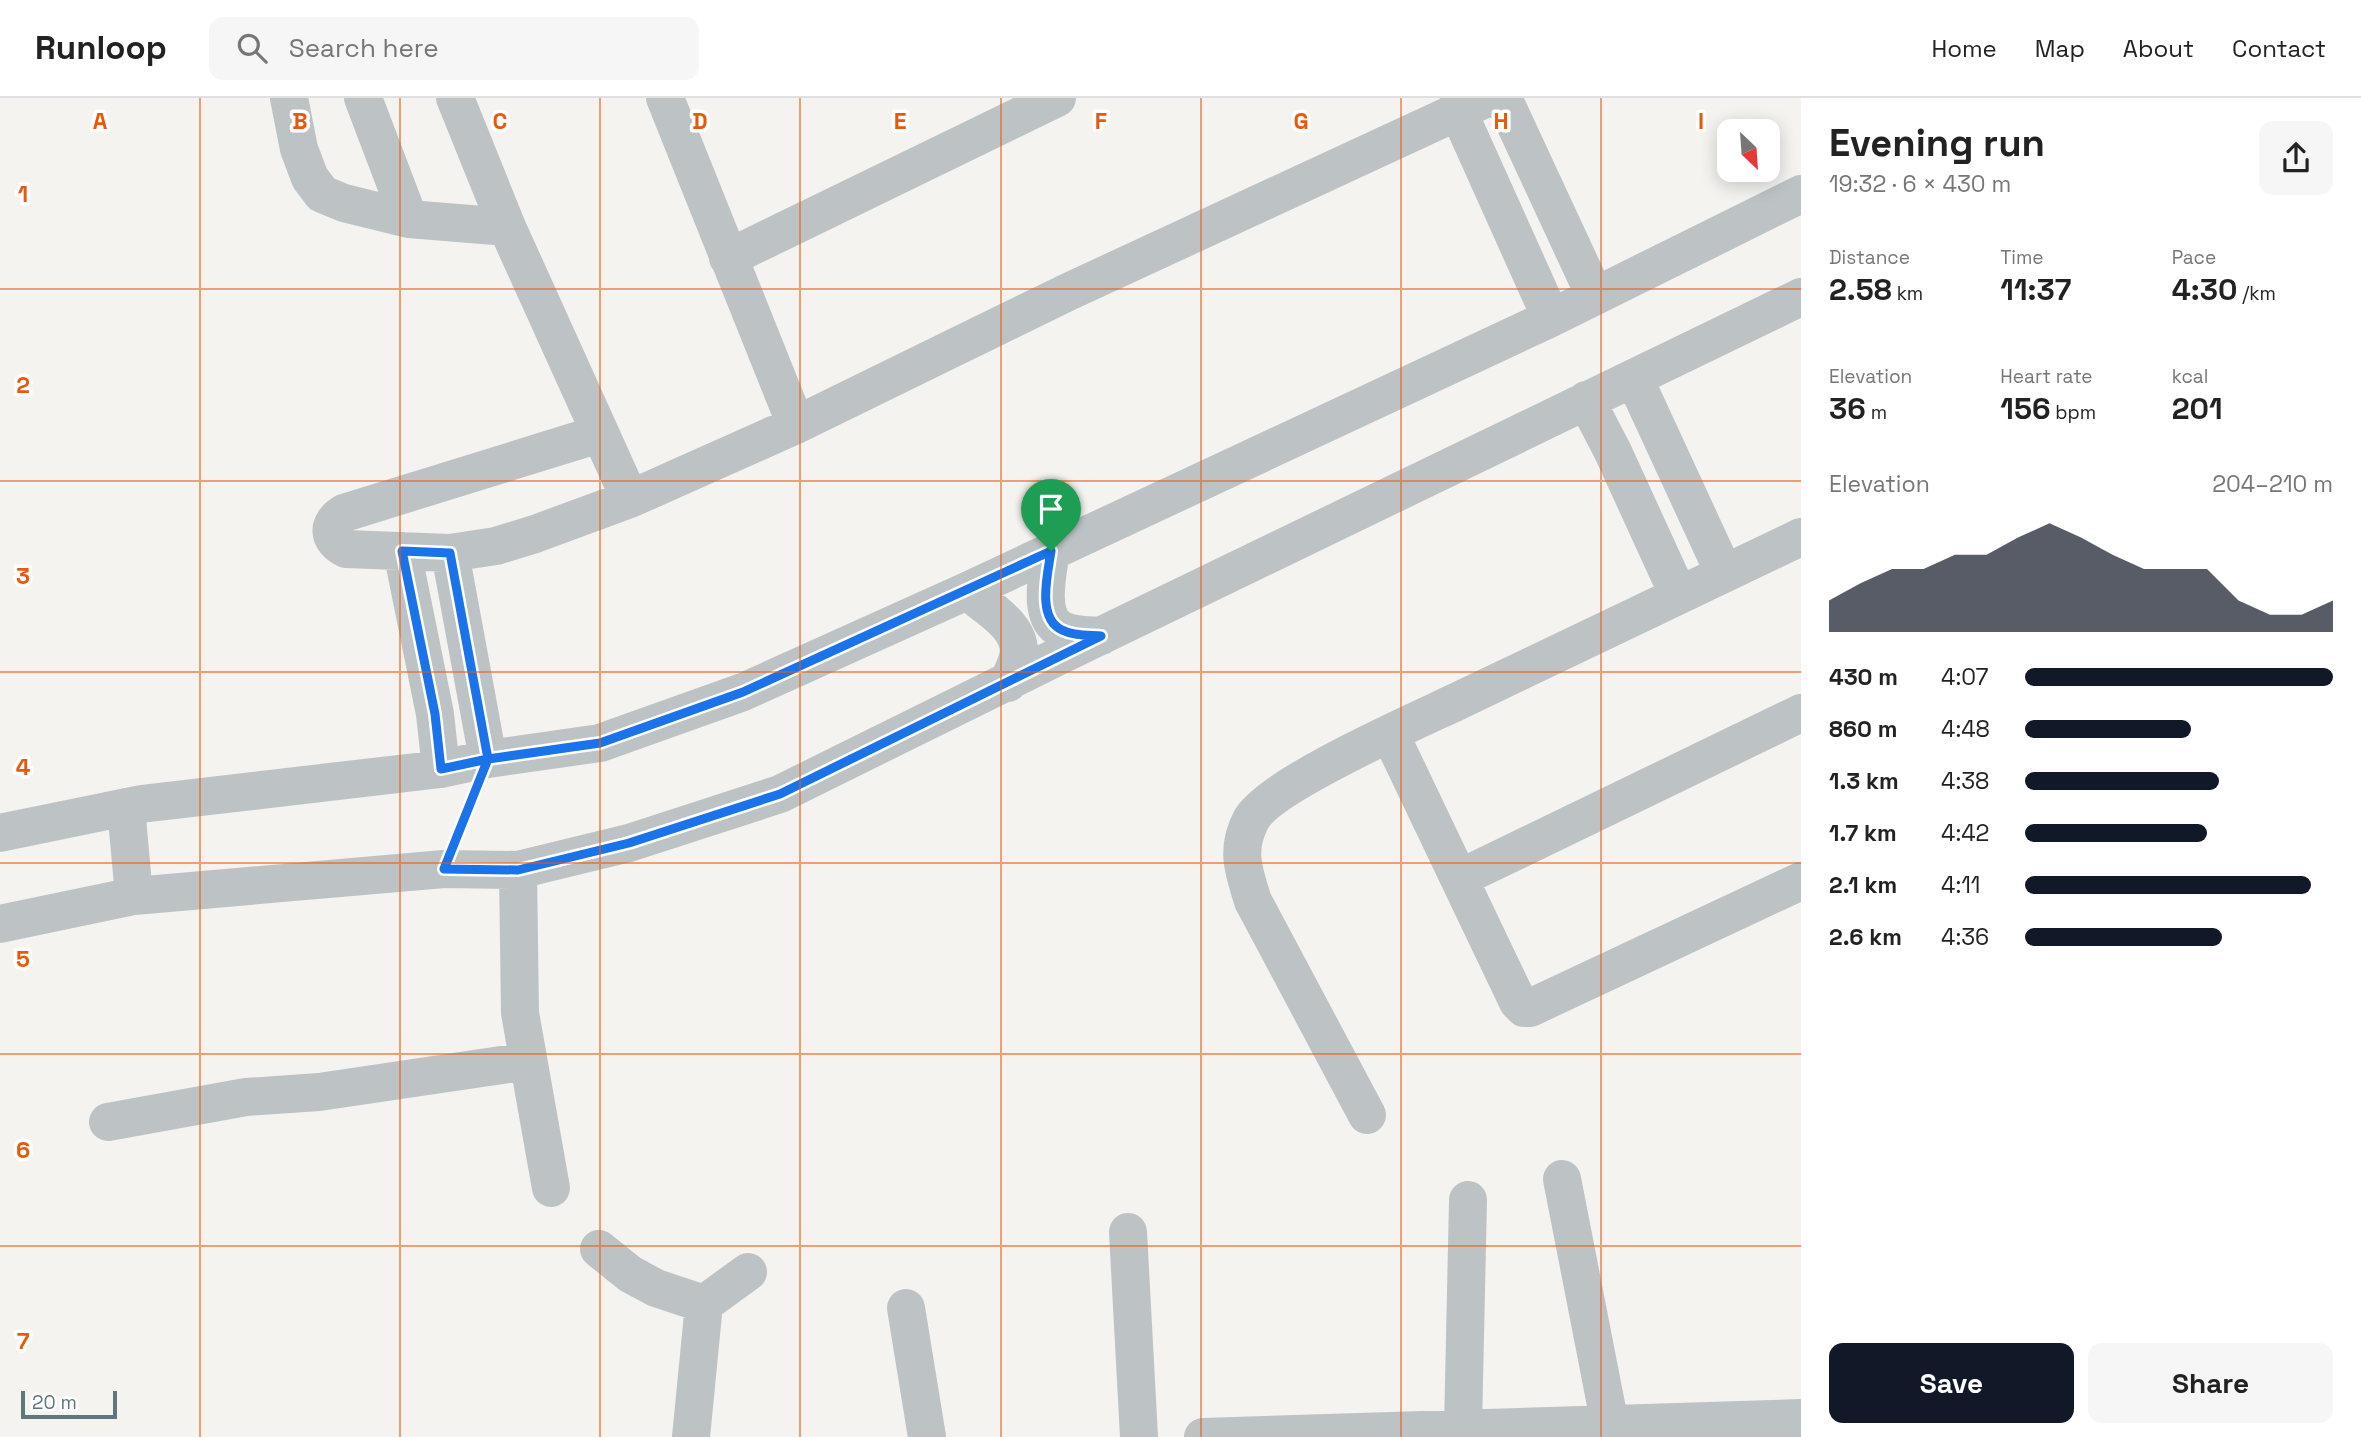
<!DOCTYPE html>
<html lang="en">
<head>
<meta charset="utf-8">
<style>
	body { margin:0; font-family:"Space Grotesk",sans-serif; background:#f6f6f6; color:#222; height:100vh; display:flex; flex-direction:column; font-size:26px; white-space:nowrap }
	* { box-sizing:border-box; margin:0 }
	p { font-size:23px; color:#767676 }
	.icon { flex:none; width:38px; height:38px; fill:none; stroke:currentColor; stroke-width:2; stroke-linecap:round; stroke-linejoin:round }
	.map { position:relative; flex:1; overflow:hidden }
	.details { display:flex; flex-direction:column; background:#fff; width:560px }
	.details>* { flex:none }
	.needle { width:46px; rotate:155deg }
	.tools { position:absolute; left:1717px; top:21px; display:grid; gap:14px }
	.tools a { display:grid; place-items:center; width:63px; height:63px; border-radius:14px; background:#fff; box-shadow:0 4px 18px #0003; font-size:35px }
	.scale { position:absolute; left:21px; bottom:18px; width:96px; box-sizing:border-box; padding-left:7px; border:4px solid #5f777c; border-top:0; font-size:19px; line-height:24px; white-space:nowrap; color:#5f777c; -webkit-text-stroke:5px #fff; paint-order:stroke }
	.pin { position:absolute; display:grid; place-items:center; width:60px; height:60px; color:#fff; margin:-72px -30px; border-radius:50% 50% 50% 0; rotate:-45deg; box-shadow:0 0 7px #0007 }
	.pin .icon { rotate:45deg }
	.round { display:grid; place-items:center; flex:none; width:74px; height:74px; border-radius:14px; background:#f6f6f6 }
	.headline { display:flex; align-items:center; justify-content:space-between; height:119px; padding:0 28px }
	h1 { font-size:38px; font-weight:600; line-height:52px }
	.metrics { display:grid; grid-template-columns:repeat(3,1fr); gap:10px; height:119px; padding:7px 28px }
	.metrics div { display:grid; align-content:center }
	.metrics b { font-size:30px; font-weight:600 }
	.metrics small { font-size:19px; font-weight:400 }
	.metrics p { font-size:19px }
	.chart { height:196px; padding:14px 28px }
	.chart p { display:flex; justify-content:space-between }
	.chart svg { width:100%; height:126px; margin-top:7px; fill:#111827; opacity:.7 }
	.primary-button { display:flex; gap:14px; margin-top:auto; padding:14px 28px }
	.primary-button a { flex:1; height:80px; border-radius:14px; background:#111827; color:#fff; font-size:28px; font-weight:600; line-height:80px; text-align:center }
	.primary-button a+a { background:#f6f6f6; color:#222 }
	ul { padding:0 28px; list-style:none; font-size:23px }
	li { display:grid; grid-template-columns:112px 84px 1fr; align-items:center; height:52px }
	li i { height:18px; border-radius:9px; background:#111827 }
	header { display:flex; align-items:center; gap:42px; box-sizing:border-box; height:98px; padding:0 35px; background:#fff; border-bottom:2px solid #e0e0e0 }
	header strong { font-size:33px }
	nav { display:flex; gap:38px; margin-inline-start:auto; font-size:24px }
	.search { width:490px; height:63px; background:#f6f6f6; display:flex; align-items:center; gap:18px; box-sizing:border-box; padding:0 24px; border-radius:14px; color:#767676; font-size:26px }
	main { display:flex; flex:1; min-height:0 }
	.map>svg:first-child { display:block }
</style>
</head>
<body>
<header>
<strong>Runloop</strong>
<div class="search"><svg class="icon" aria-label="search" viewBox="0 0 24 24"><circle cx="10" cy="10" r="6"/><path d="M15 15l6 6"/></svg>Search here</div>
<nav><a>Home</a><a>Map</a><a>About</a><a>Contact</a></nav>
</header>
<main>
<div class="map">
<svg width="1801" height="1339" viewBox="0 0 1801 1339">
	<rect width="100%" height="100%" fill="#f4f3f0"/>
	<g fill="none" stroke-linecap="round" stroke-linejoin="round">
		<path stroke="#b7bbbc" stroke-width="4.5" stroke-dasharray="3.5 3.5" stroke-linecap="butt" d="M458 738 472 700"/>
		<path stroke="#bdc3c5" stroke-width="38" d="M289 0 299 51 310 80 322 96 344 105 409 121 507 129
			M363 0 409 121
			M455 0 507 129 630 401
			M665 0 796 327
			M1459 0 1458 13 1551 220
			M1503 0 1595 198
			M728 160 1057 0
			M1634 280 1724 475
			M1586 302 1613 354 1678 496
			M599 336 344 415C326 426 328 442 346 451L450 455 496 448 535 436 630 401 796 327 1068 194 1487 0
			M402 453 435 616 441 671
			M1051 453C1048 475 1036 520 1062 532 1074 538 1088 537 1101 538
			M450 455 488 661
			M967 493C985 508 1025 530 1018 559 1016 568 1011 577 1008 585
			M1390 636 1518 904 1524 910H1530L1801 783
			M126 709 134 798
			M0 735 141 706 441 671 488 661 600 645 743 594 967 493 1551 220 1801 96
			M518 772 520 915 551 1090
			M1460 780 1801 615
			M0 826 134 798 444 771 518 772 629 745 780 696 1063 556 1801 199
			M1367 1017 1253 803C1244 774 1235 752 1251 722 1268 688 1416 623 1456 604 1571 548 1686 493 1801 439
			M108 1024 246 999 319 994 528 963
			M1562 1081 1610 1327
			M1128 1134 1139 1339
			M599 1151 630 1176 656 1190 704 1206
			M906 1210 927 1339
			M1463 1330 1468 1102
			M691 1339 704 1206 748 1174
			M1203 1339 1801 1320"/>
	</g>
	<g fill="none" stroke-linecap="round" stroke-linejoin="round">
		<g stroke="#fff" stroke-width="14">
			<path id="route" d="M1051 453 743 594 600 645 488 661 450 455 402 453 435 616 441 671 488 661 444 771 518 772 629 745 780 696 1101 538C1088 537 1074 538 1062 532 1036 520 1048 475 1051 453"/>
		</g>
		<use href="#route" stroke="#1a73e8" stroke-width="9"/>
	</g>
	<path fill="none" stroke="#e8590c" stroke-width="2" stroke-opacity="0.55" d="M200 0V1339M400 0V1339M600 0V1339M800 0V1339M1001 0V1339M1201 0V1339M1401 0V1339M1601 0V1339M0 191H1801M0 383H1801M0 574H1801M0 765H1801M0 956H1801M0 1148H1801"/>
	<g font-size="23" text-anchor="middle" font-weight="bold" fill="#e8590c" stroke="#fff" stroke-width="7" stroke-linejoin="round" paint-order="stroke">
		<text x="100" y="31">A</text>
		<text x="300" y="31">B</text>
		<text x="500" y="31">C</text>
		<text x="700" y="31">D</text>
		<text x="900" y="31">E</text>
		<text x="1101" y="31">F</text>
		<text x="1301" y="31">G</text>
		<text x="1501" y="31">H</text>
		<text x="1701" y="31">I</text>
		<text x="23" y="104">1</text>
		<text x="23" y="295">2</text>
		<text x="23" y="486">3</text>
		<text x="23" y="677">4</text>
		<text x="23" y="869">5</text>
		<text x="23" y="1060">6</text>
		<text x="23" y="1251">7</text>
	</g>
</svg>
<div class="tools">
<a><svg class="needle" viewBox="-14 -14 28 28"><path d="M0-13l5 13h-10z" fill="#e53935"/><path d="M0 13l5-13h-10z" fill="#767676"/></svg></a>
</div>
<div class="scale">20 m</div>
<div class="pin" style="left:1051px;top:453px;background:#1e9e55"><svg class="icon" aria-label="arrive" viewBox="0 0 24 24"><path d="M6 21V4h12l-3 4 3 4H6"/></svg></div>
</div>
<section class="details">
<div class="headline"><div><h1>Evening run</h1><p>19:32 · 6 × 430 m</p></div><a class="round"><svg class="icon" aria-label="share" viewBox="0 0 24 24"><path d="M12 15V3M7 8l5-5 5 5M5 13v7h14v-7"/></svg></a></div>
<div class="metrics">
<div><p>Distance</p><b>2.58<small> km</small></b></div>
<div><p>Time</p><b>11:37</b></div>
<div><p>Pace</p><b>4:30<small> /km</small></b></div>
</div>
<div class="metrics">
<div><p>Elevation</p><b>36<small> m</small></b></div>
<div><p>Heart rate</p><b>156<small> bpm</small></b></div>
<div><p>kcal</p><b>201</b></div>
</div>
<div class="chart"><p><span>Elevation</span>204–210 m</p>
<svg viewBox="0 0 160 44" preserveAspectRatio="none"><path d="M0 44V33L10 27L20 22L30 22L40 17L50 17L60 11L70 6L80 11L90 17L100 22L110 22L120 22L130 33L140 38L150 38L160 33V44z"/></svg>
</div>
<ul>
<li><b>430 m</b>4:07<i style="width:100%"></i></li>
<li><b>860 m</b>4:48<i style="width:54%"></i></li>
<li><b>1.3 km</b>4:38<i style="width:63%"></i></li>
<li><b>1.7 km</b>4:42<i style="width:59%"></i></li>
<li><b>2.1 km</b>4:11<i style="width:93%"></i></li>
<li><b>2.6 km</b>4:36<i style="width:64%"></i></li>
</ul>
<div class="primary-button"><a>Save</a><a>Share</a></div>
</section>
</main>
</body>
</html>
